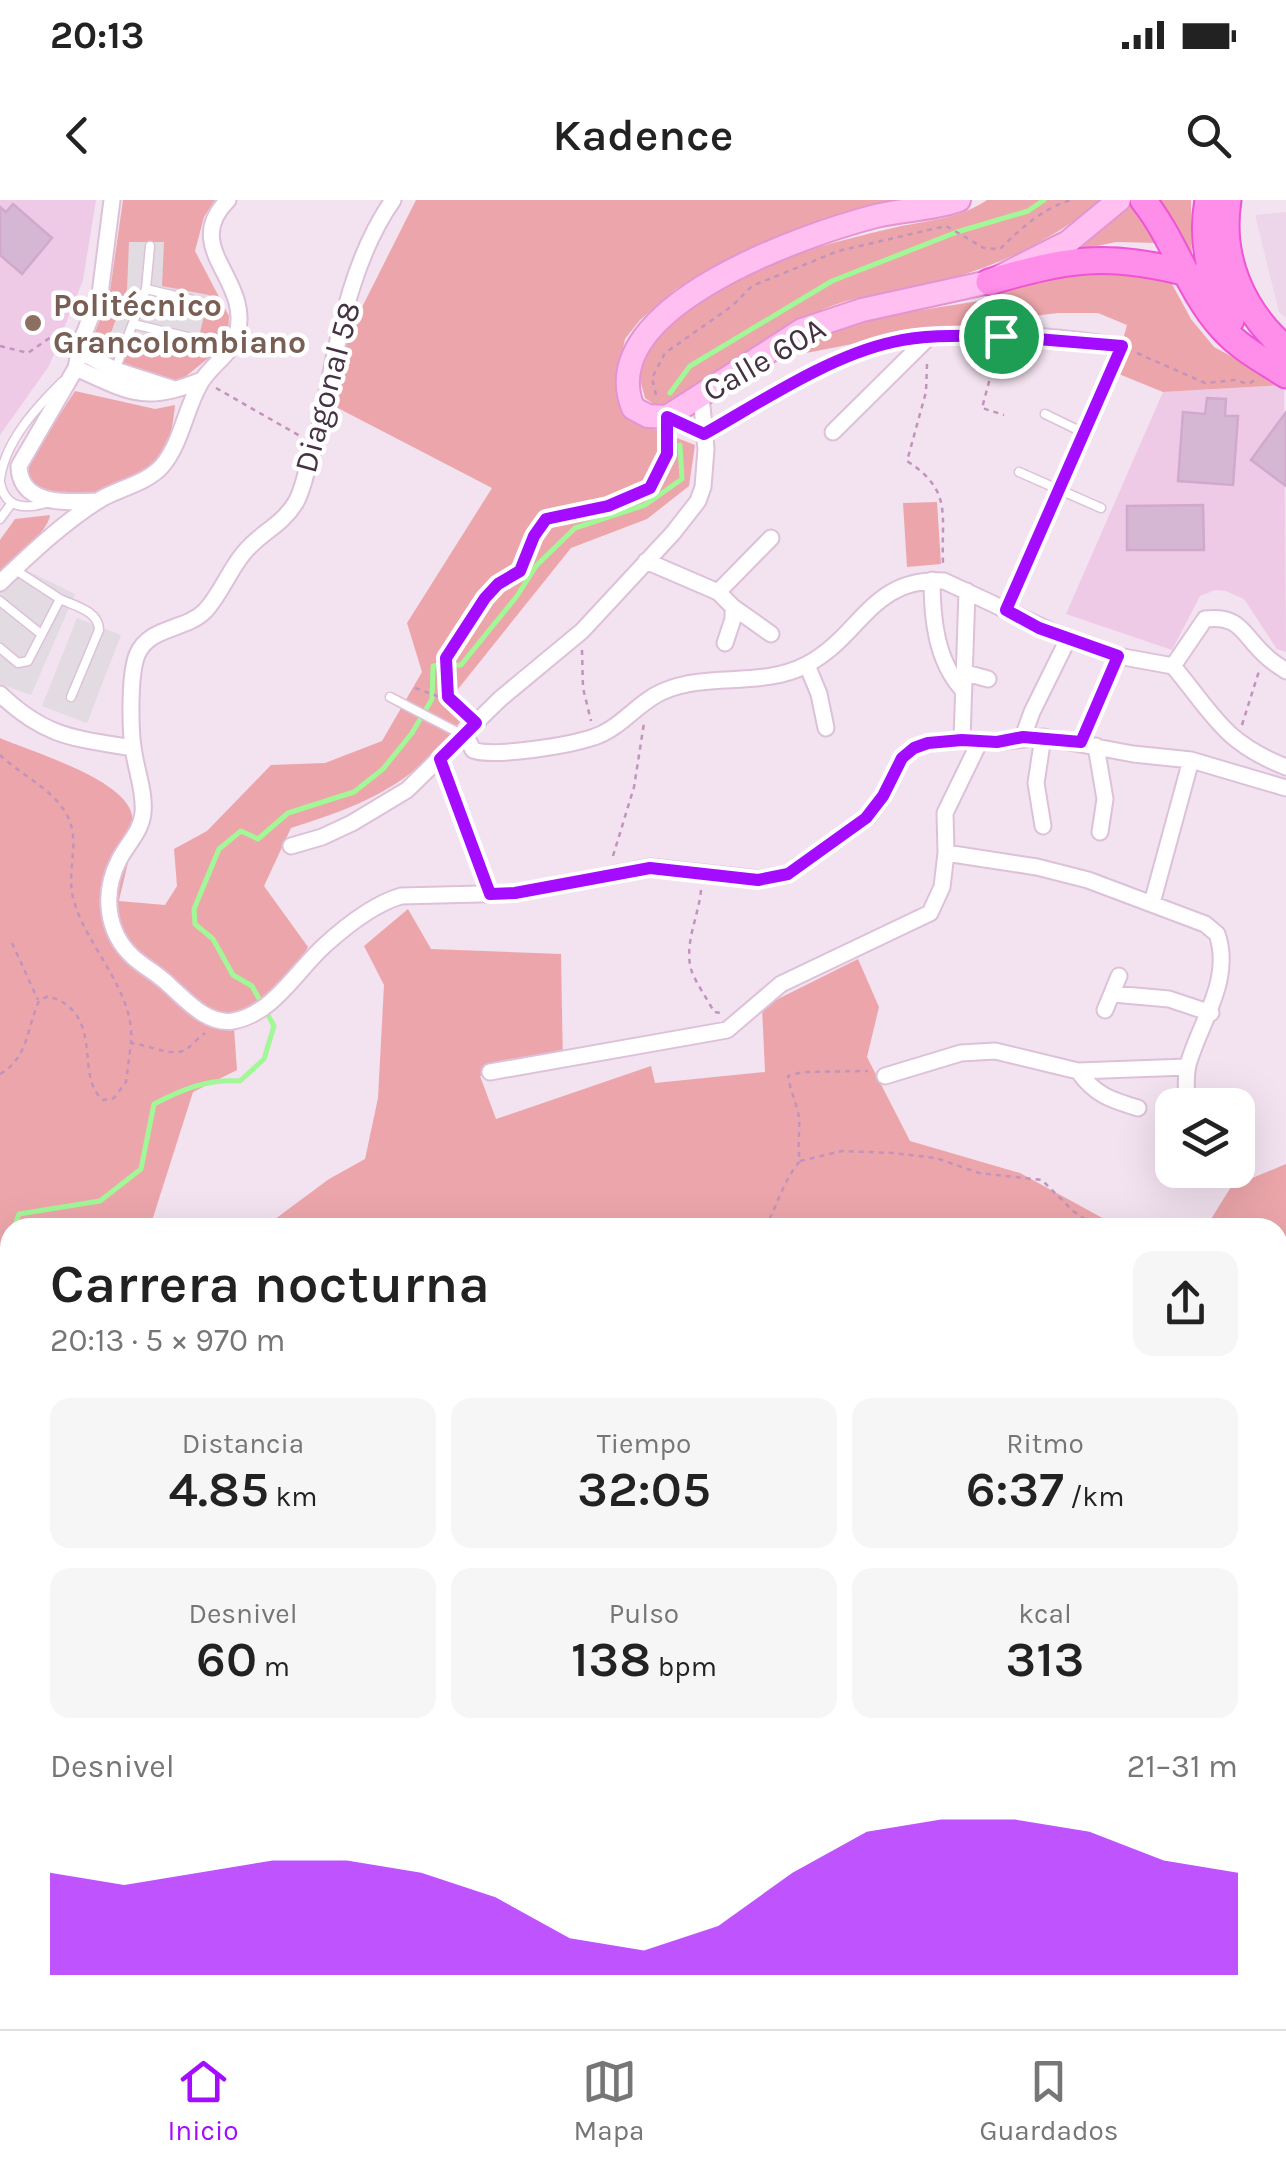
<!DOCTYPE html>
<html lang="es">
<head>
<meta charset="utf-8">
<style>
	body { margin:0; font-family:Karla,sans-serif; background:#f6f6f6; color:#222; height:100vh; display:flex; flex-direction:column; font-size:38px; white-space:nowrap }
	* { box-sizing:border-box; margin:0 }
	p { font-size:32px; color:#767676 }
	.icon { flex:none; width:55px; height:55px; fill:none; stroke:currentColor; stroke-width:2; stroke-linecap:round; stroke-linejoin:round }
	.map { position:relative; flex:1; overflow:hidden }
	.side { position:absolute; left:0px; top:1018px; width:1288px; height:812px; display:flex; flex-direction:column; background:#fff; border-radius:30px 30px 0 0; box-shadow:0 10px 40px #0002 }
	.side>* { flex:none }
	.buttons { position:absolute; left:1155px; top:888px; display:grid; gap:20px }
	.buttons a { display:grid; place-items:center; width:100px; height:100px; border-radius:20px; background:#fff; box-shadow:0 10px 40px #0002; font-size:50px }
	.pin { position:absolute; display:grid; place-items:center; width:85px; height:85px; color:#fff; margin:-42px; border:5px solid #fff; border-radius:50%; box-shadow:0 2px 10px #0007 }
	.round { display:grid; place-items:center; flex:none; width:105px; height:105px; border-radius:20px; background:#f6f6f6 }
	.head { display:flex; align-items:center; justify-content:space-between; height:170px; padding:0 50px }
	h1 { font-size:55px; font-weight:600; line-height:75px }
	.figures { display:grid; grid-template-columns:repeat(3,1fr); gap:15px; height:170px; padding:10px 50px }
	.figures div { display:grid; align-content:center; border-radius:20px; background:#f6f6f6; text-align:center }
	.figures b { font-size:50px; font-weight:600 }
	.figures small { font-size:28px; font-weight:400 }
	.figures p { font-size:28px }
	.chart { height:280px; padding:20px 50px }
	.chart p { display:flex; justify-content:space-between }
	.chart svg { width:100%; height:180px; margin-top:10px; fill:#a40cff; opacity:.7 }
	.status { display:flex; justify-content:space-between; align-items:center; height:70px; padding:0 50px; background:#fff; direction:ltr }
	.status svg { height:28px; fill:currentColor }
	header { display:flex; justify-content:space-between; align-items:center; height:130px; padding:0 50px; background:#fff; font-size:45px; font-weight:600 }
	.dock { display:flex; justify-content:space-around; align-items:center; height:140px; border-top:2px solid #e0e0e0; background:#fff; font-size:28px; color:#767676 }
	.dock a { display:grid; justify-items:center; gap:5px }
	.dock .current { color:#a40cff }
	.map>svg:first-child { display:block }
</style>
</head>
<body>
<div class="status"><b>20:13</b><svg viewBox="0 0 49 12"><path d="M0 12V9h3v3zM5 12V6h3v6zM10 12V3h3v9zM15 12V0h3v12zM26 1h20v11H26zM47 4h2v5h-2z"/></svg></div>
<header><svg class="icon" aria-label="back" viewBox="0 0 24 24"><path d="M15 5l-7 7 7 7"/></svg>Kadence<svg class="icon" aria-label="search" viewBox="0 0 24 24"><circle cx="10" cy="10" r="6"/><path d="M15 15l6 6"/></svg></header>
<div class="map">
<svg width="1286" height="1829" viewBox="0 0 1286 1829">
	<rect width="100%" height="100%" fill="#f3e2f0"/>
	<path fill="#eed6ea" d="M1286 12V118L1279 112 1255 15Z"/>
	<path fill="#eecae7" d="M0 0H96L83 80 49 166 0 235Z
		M1284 185 1286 452 1277 449 1244 399 1226 391 1215 390 1200 396 1172 450 1066 414 1163 192Z"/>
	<path fill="#eca6ab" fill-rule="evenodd" d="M123 0H215L204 17 195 51 229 116 228 136 216 152 180 181 165 184 87 152 109 98ZM127 90 197 144 111 133Z
		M416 0H912L849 11 753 50 676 89 640 120 625 139 619 170 644 225 695 245 689 286 647 319 571 348 446 504 460 522C413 585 364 605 291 628L264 686 308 747 274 804 234 828 237 870 193 892 150 1027 10 1028V1820H1278V1134H1286V1829H0V538C32 552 125 579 132 615 136 638 124 678 119 701L165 705 177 686 174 649 207 631 271 565 325 563 382 541 422 472 407 423 492 288 334 206 348 135Z
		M987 0H1101C1059 36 1005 63 952 78 910 90 865 92 824 109 771 132 722 171 673 203L656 206 645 198 637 168C684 80 803 49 893 28 926 20 958 20 987 0Z
		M1141 0H1191L1192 73 1157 43 1116 42 1073 51 1124 5Z
		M1090 68 1167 75 1191 119 1214 147 1284 185 1163 192 1114 172 1127 125 1098 113H1058L1002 120 1000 129 919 131 801 154 797 147 851 121 979 101 1067 72Z
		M75 191 155 209 175 205C173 224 170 250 156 264 151 269 141 272 135 276 99 296 78 297 38 294L27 276 31 259Z
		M937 302 941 364 907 367 903 303Z
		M50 315C48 333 14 358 0 374V340L15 319Z
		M408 709 431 749 561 754 563 867 480 876 496 919 651 866 655 883 765 872 762 807 858 759 879 807 867 857 910 941 1020 973 1119 1027 263 1028 329 979 365 959 378 898 384 785 364 746Z
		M1286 964V1068L1278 1070V1028L1206 1027 1231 987Z"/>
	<path fill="#e2dbe2" d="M129 42H164L162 86 209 95 197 145 111 134 127 90Z
		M26 370 75 394 31 495 0 484V392Z
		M77 418 121 435 87 523 42 506Z"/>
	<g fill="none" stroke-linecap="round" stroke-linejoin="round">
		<path stroke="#a2f797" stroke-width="5" d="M670 193 690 166 832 81 957 32 1028 11 1044 0
			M14 1028 19 1014 100 1001 141 969 154 904C183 889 207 879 240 881L264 859 274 826 252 786 233 775 213 739 195 724 194 709 219 649 241 631 258 639 288 613 354 592 383 569 412 533 432 499 433 466 461 465 517 396 536 366 575 328 645 305 682 279 680 245
			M0 1063 10 1037"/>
	</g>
	<path fill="#d5b6d3" stroke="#d1a9cd" stroke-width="2.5" d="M13 4 52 38 22 74 0 55V7L6 12Z
		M1207 198 1226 199 1225 216H1238L1233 285 1178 281 1183 212 1205 214Z
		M1286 212V286L1251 260Z
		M1203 305 1204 350H1127V306Z"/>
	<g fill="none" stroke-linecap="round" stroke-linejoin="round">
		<g stroke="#ddc1d9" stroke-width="11">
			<path id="lane" d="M146 89 201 102
				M133 124 192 138
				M115 170 146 89 150 46
				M1045 214 1084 233
				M1019 272 1101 308
				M0 279C5 241 37 207 62 182
				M0 282C5 309 26 310 49 302
				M0 319 11 304
				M60 399C75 406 99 411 99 430L71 497
				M0 401 41 434
				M0 448 18 463 28 461 60 399 14 369
				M390 497 461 534"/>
		</g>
		<g stroke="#ddc1d9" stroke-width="19">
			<path id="street" d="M393 0C344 70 335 163 316 245 306 263 306 284 296 302 281 327 260 332 243 354 229 371 220 395 205 411 185 431 149 426 137 455 129 475 130 533 134 553 137 573 145 593 143 613 141 632 127 644 119 660 102 693 106 732 133 757 144 767 158 774 169 785 186 800 207 825 233 821 273 814 297 770 325 745 346 726 374 704 401 696L515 693 650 667 758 679 787 674 867 618 883 597 902 558 914 548 928 543 962 540 997 542 1043 537 1133 554 1191 560 1286 588
				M81 152 115 170 174 189
				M76 168C129 192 145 204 202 180
				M667 217 704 234
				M833 232 929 137
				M704 234C763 202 825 158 891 142 947 128 1064 135 1121 147L1006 410
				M98 301C69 302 20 307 19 266L76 168 82 139 100 94 112 0
				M646 361 718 392 733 407 771 434
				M932 380C932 418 936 460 962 489
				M0 383C30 354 65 321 101 299 120 288 147 283 162 266 182 242 185 209 201 182 212 164 231 155 237 134 252 79 180 48 228 0
				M718 392 771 338
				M725 443 733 419V407
				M807 465 819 494 826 528
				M1173 466 1205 419C1242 415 1242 435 1266 456 1272 462 1279 466 1286 471
				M966 473 988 479
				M0 494C45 537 73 538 132 548
				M466 536 473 550C494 558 571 545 594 537 620 529 639 501 664 491 708 472 762 488 806 465 862 436 870 377 944 381L1068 439 1118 456 1173 466C1214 515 1223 542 1286 567
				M1023 537 1032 512 1068 439
				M1043 537 1036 583 1043 626
				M962 540 967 391
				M1096 546 1105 599 1100 632
				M291 646 322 637 352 623 407 590 500 499 582 431 673 333 698 301 703 287 706 249 701 195
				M946 653 1037 667 1088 680 1205 724 1217 734C1233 780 1200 822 1188 865 1185 877 1187 892 1186 905
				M1152 703 1191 560
				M1113 794 1169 799 1211 813
				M1105 810 1119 776
				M1078 871C1095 895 1111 900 1138 908
				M490 872 727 830 781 784 930 713 942 687 946 653 945 613 979 543
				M885 876 961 853 995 851 1078 871 1187 867
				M1183 978 1184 970"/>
		</g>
		<g stroke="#e494d3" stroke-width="26">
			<path id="secondary" d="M959 0C932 10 904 9 876 16 806 34 592 107 633 208L648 216 667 217 802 130 862 110 989 82 1068 42 1119 0"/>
		</g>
		<g stroke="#ef54d4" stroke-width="29">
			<path id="primary" d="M1143 0C1175 40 1188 90 1222 128 1241 149 1263 160 1286 175
				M1208 0C1200 43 1211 82 1231 120
				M1228 0C1219 58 1242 111 1286 149
				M989 82C1067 59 1106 52 1187 73"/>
		</g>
		<path stroke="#c293bc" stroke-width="2.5" stroke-dasharray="5 5" stroke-linecap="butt" d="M0 146 28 153 58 132 70 133
			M997 152 982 208 1004 215
			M1137 153 1205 183 1235 180 1248 184 1255 180
			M927 164 926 192 907 261C953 291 941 314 943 363
			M216 188 300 236
			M656 195 652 178 665 153 732 106 752 86 838 51 946 26 984 48 1000 49C1020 29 1044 7 1072 0
			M582 450 583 488 591 521
			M415 488 451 501
			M464 511 448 497 446 458 485 398 498 384 520 371 534 335 546 319 608 306 650 288 667 254 668 235
			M1242 525 1259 471
			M1088 527 1112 470
			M0 555C22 576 54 589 68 617 81 645 65 672 74 701 87 748 135 791 131 842
			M446 575 485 680
			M613 656 634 587 644 523
			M701 690C699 715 684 743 691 769 695 782 707 798 714 812L721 813
			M12 743 38 800
			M0 874C28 859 27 827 39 801L48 796C107 814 73 875 103 900L114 898 126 882 131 843C149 845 173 858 187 849 193 844 199 837 205 833
			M800 961 842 951 893 953 936 958 979 973 1042 980 1073 1011 1098 1028
			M765 1028C777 1006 784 979 800 961 797 946 800 932 799 918 798 907 790 890 788 876L803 872 868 871
			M0 1755 10 1752
			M292 1820 297 1829
			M627 1820 629 1829"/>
		<use href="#lane" stroke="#fff" stroke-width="8"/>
		<use href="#street" stroke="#fff" stroke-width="15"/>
		<use href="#secondary" stroke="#ffbff0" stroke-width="22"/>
		<use href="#primary" stroke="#ff8eea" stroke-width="25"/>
	</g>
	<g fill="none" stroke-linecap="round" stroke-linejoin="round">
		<g stroke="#fff" stroke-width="20">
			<path id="route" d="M1001 136 1122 146 1006 410 1039 428 1118 456 1081 542 1023 537 997 542 962 540 928 543 914 548 902 558 883 596 866 618 788 674 758 680 650 668 515 693 490 694 440 559 476 523 448 497 446 458 485 398 498 384 520 371 534 336 546 319 608 306 650 288 667 254V217L704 234C761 202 829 156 893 142 928 134 966 136 1001 136Z"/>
		</g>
		<use href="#route" stroke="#a40cff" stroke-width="12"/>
	</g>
	<circle fill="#8d6e63" stroke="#fff" stroke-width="4" cx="33" cy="123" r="10"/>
	<g text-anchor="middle" stroke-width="9" stroke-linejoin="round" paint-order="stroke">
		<g font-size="32" font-weight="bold" fill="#785e54" stroke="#fff" text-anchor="start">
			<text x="53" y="116">Politécnico<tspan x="53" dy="37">Grancolombiano</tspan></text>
		</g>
		<g font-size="32" fill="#453243" stroke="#fff">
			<text transform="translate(764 159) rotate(-30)" y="11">Calle 60A</text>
			<text transform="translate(327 187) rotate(-75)" y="11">Diagonal 58</text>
		</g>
	</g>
</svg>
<div class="buttons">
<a><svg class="icon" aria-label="layers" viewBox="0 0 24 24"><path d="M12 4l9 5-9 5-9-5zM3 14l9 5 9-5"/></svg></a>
</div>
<div class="pin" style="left:1001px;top:136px;background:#1e9e55"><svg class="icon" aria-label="arrive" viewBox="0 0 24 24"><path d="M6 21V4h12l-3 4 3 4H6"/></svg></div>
<section class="side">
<div class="head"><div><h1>Carrera nocturna</h1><p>20:13 · 5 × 970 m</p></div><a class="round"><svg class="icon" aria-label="share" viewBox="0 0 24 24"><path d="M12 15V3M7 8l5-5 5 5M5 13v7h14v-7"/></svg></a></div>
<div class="figures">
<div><p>Distancia</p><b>4.85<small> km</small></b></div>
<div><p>Tiempo</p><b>32:05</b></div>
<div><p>Ritmo</p><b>6:37<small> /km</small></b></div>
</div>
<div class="figures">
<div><p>Desnivel</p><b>60<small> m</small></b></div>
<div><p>Pulso</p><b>138<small> bpm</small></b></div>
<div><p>kcal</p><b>313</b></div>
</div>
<div class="chart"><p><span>Desnivel</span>21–31 m</p>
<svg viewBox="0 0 160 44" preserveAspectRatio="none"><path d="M0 44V19L10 22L20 19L30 16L40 16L50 19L60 25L70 35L80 38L90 32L100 19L110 9L120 6L130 6L140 9L150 16L160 19V44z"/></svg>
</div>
</section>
</div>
<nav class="dock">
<a class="current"><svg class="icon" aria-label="home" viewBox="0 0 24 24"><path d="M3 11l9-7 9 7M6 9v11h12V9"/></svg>Inicio</a>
<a><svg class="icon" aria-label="map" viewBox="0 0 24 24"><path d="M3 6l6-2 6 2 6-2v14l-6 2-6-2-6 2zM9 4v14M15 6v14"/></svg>Mapa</a>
<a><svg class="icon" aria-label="saved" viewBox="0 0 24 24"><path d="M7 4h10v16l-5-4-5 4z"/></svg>Guardados</a>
</nav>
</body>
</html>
